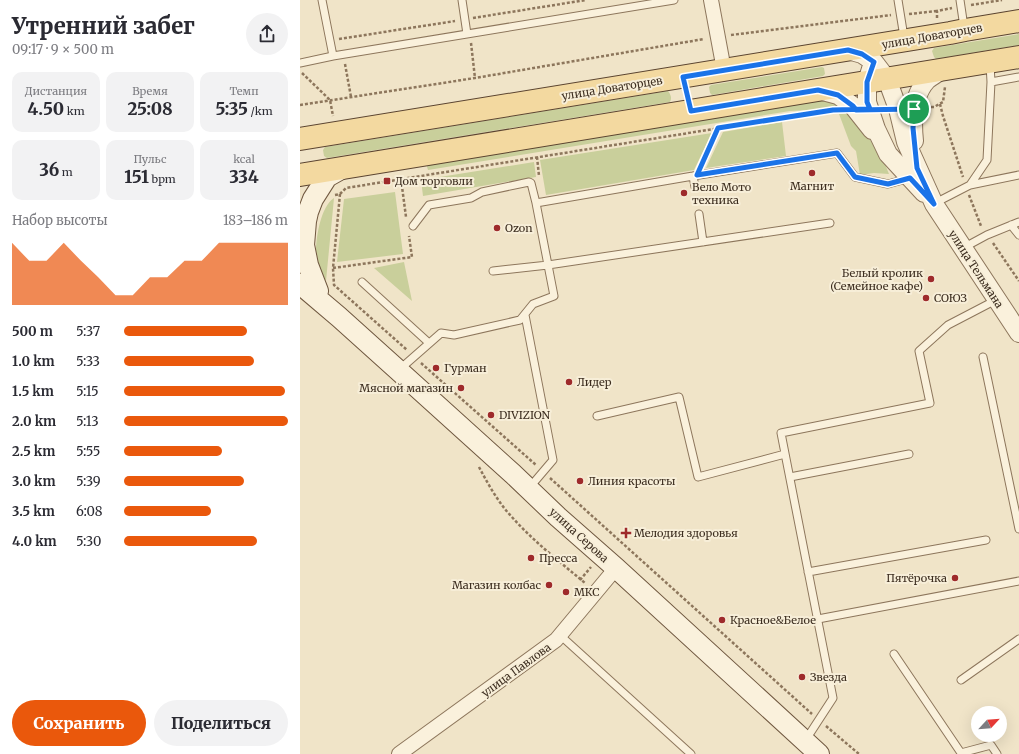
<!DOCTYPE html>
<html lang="ru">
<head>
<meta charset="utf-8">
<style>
	body { margin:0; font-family:Merriweather,serif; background:#f2f2f3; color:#2b2b33; height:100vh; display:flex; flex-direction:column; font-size:15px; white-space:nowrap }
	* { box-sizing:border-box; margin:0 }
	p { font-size:13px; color:#7c7c81 }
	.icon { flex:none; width:22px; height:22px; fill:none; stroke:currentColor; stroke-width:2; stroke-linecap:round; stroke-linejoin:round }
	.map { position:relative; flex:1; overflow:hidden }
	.side { display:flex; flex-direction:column; background:#fff; width:300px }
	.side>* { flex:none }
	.needle { width:26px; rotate:64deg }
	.fabs { position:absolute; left:671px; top:706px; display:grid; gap:8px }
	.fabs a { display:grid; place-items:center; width:36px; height:36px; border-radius:50%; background:#fff; box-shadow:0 4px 16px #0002; font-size:20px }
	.pin { position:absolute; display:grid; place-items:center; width:34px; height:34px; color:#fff; margin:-17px; border:2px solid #fff; border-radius:50%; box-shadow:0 1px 4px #0007 }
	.round { display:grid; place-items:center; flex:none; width:42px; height:42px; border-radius:21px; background:#f2f2f3 }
	.summary { display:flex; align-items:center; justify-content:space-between; height:68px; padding:0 12px }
	h1 { font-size:22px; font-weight:800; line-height:30px }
	.metrics { display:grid; grid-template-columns:repeat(3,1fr); gap:6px; height:68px; padding:4px 12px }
	.metrics div { display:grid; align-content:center; border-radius:10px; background:#f2f2f3; text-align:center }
	.metrics b { font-size:17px; font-weight:800 }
	.metrics small { font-size:11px; font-weight:400 }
	.metrics p { font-size:11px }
	.chart { height:112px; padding:8px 12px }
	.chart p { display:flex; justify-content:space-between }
	.chart svg { width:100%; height:72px; margin-top:4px; fill:#ea580c; opacity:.7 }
	.button { display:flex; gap:8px; margin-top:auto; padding:8px 12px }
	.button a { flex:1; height:46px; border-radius:24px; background:#ea580c; color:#fff; font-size:16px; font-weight:800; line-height:46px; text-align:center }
	.button a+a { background:#f2f2f3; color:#2b2b33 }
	ul { padding:0 12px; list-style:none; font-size:13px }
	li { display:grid; grid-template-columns:64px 48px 1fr; align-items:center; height:30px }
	li i { height:10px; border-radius:5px; background:#ea580c }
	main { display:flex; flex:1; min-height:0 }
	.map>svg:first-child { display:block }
</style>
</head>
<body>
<main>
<section class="side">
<div class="summary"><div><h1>Утренний забег</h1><p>09:17 · 9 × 500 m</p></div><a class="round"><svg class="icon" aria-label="share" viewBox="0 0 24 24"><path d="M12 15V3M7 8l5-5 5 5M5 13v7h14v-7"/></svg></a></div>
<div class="metrics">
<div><p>Дистанция</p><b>4.50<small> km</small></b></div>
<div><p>Время</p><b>25:08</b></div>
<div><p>Темп</p><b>5:35<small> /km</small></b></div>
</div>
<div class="metrics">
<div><b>36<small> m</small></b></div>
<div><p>Пульс</p><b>151<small> bpm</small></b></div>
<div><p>kcal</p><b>334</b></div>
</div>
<div class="chart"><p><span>Набор высоты</span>183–186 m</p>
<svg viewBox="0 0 160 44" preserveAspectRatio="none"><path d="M0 44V6L10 17L20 17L30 6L40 17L50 27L60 38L70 38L80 27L90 27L100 17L110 17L120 6L130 6L140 6L150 6L160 6V44z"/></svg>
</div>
<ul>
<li><b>500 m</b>5:37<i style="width:75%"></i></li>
<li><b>1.0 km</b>5:33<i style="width:79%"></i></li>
<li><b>1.5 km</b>5:15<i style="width:98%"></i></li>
<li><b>2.0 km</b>5:13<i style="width:100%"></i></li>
<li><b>2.5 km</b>5:55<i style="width:60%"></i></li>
<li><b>3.0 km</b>5:39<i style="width:73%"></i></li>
<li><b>3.5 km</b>6:08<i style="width:53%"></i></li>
<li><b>4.0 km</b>5:30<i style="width:81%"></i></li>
</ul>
<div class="button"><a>Сохранить</a><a>Поделиться</a></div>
</section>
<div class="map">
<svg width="719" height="754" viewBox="0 0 719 754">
	<rect width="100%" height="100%" fill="#f0e4c8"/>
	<path fill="#c9cf9b" d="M719 34V45L636 59 634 57 632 51 634 48Z
		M522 67 524 68 525 74 523 76 412 95 410 93 409 87 411 85Z
		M368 91C371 95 372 98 370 102L27 158 24 156 23 150 25 147Z
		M514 97 546 106 531 109 490 111 128 170 126 163Z
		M550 113 564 131 582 157 589 174 574 173 560 175 556 151 551 146 539 114Z
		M482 122 486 156 406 168 423 132Z
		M412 133 394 170 246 195 240 160Z
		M234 162 236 177 123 196 121 180Z
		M95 192 103 254 37 262 44 199Z
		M34 198 26 281C21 271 17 262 16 251 16 237 21 206 34 198Z
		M104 262 112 301 74 268Z"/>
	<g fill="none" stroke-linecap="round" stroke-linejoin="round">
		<g stroke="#8d765c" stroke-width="9">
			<path id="service" d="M22 0 33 56
				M162 0 167 34
				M598 0 604 37
				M660 0 664 27
				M0 63 33 56 374 0
				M691 82 719 77
				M393 176 395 187
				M670 185 687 160 691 82 690 64
				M635 203 670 185 719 175
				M399 214 403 242
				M530 223 248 265 236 203 393 176 537 153 555 177 588 184 610 178
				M711 225 719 235
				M113 226 129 205 171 198 182 192 229 182 231 183 236 203
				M663 248 687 235 719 222
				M62 282 129 343
				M225 315 253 460 230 487
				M683 357 719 529
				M100 369 141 333 154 335 220 320 233 304 254 296 248 265 193 271
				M297 416 379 397 398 477 485 454
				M490 477 609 454
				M508 572 686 540
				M518 619 719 581
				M261 636 391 754
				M594 654 661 753 691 745 697 754
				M661 680 719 639
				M505 741 533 698 481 433 630 403 619 351 648 325 696 300"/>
		</g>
		<g stroke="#8d765c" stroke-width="16">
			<path id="minor" d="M411 0 424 70
				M99 754 256 640 316 568"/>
		</g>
		<g stroke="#8d765c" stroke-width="20">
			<path id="tertiary" d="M548 50 562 54 574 62 587 79 598 109 606 142 634 204 719 333
				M571 69 567 82V102L576 129 588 154 624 193
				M519 90 538 95 553 106 572 130
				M614 141C612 122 612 96 627 80 632 76 638 73 643 69"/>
		</g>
		<g stroke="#6f573f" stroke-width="22">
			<path id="secondary" d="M0 284 39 317 99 371 213 474 258 517 316 568 519 754
				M18 291 8 265 4 245 6 221 8 212 13 199 27 177 43 168"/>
		</g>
		<g stroke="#5b4430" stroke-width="24">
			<path id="primary" d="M0 139 650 33 665 30 719 21
				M0 175 719 57"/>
		</g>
		<path stroke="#8d765c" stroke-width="2.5" stroke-dasharray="3 2" stroke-linecap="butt" d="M671 5 702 0
			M609 14 637 11
			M173 18 286 0
			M637 18V11L652 8
			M431 35 591 15
			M39 39 155 21
			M171 43 175 78
			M45 64 51 97
			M2 73 30 100 33 116
			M640 104 643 116 663 177
			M0 105 175 78 404 39
			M631 107H634L643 102 645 87
			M237 157 239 176
			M402 164 418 129
			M101 179 106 217
			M40 194 33 268 34 285 107 350
			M35 195 40 194 46 188 532 110
			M669 195 681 226
			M693 243 719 281
			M33 268 112 257 109 236
			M121 363 236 465
			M179 467C188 484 198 502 211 516 233 541 260 562 285 583
			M250 478 512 714
			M280 580 291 567
			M526 726 559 754"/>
		<use href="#service" stroke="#faf1dc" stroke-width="7"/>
		<use href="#minor" stroke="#faf1dc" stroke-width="14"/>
		<use href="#tertiary" stroke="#faf1dc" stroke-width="18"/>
		<use href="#secondary" stroke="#faf1dc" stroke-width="20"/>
		<use href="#primary" stroke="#f3d9a0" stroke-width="22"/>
	</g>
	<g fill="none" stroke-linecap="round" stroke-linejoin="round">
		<g stroke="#fff" stroke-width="8">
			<path id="route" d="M614 109 556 110 553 106 538 95 518 90 391 111 383 77 548 50 562 54 574 62 567 82V102L570 109 533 110 418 128 397 175 537 153 555 177 588 184 610 178 634 204 617 168 613 128 614 109"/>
		</g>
		<use href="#route" stroke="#1a73e8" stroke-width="5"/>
	</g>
	<g fill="#9e2a2b" stroke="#f7eed8" stroke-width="1.5">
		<circle cx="512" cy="173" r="4"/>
		<rect x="83" y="177" width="8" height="8" rx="2"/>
		<circle cx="384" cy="193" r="4"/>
		<circle cx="197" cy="228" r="4"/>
		<circle cx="631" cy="279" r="4"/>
		<circle cx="626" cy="298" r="4"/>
		<circle cx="136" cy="368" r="4"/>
		<circle cx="269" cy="382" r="4"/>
		<circle cx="161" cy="388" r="4"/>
		<circle cx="191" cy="415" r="4"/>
		<circle cx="280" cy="481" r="4"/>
		<path d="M324 527h4v4h4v4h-4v4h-4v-4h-4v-4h4z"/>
		<circle cx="231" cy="558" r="4"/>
		<circle cx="655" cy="578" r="4"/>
		<circle cx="249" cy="585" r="4"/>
		<circle cx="266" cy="592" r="4"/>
		<circle cx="422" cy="620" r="4"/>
		<circle cx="502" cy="677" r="4"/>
	</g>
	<g text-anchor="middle" stroke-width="4" stroke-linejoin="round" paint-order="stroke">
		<g font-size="11" fill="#3d2e20" stroke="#f7eed8">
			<text transform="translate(632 36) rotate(-10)" y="4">улица Доваторцев</text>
			<text transform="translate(312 88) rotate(-9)" y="4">улица Доваторцев</text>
			<text transform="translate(676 269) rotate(57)" y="4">улица Тельмана</text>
			<text transform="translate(279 535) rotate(42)" y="4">улица Серова</text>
			<text transform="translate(216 670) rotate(-36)" y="4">улица Павлова</text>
		</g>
		<g font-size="11" fill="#3d2e20" stroke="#f7eed8" text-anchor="start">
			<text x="95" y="185">Дом торговли</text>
			<text x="512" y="190" text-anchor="middle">Магнит</text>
			<text x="392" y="191">Вело Мото<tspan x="392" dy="13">техника</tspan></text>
			<text x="205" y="232">Ozon</text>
			<text x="623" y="277" text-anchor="end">Белый кролик<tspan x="623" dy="13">(Семейное кафе)</tspan></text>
			<text x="634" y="302">СОЮЗ</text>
			<text x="144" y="372">Гурман</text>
			<text x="277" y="386">Лидер</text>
			<text x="153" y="392" text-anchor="end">Мясной магазин</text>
			<text x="199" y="419">DIVIZION</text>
			<text x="288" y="485">Линия красоты</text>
			<text x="334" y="537">Мелодия здоровья</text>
			<text x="239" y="562">Пресса</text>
			<text x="647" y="582" text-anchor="end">Пятёрочка</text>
			<text x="241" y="589" text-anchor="end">Магазин колбас</text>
			<text x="274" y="596">МКС</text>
			<text x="430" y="624">Красное&amp;Белое</text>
			<text x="510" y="681">Звезда</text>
		</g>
	</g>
</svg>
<div class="fabs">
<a><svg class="needle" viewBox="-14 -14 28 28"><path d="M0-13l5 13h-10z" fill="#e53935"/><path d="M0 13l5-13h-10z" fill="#7c7c81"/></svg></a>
</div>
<div class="pin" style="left:614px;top:109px;background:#1e9e55"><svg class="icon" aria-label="arrive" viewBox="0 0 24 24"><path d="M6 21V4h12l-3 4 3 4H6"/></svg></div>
</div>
</main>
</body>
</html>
